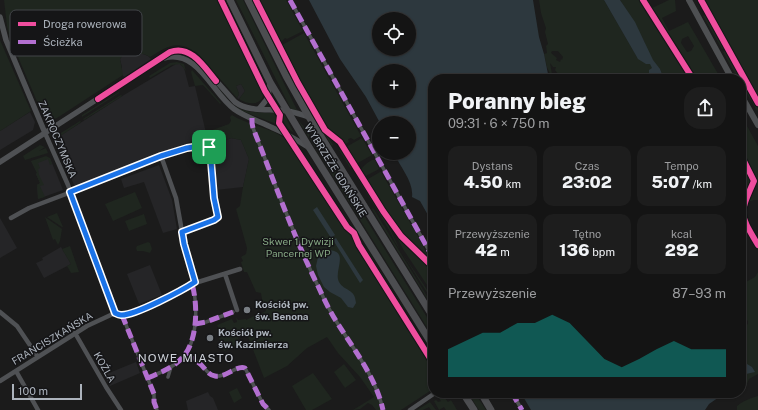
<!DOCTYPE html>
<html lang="pl">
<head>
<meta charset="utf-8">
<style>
	body { margin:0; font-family:"Public Sans",sans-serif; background:#1d1d1d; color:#f1f3f6; height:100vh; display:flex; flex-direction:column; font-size:15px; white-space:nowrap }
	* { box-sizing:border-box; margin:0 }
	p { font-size:13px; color:#9d9ea0 }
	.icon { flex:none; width:22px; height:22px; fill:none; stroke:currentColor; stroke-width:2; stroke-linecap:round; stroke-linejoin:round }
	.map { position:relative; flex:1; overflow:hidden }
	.details { position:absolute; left:428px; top:74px; width:318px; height:324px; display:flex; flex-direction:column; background:#141414; border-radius:16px; box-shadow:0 1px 3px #0004,0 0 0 1px #333334 }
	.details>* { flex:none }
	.buttons { position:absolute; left:372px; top:12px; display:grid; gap:8px }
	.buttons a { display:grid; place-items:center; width:44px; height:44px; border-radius:50%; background:#141414; box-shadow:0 1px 3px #0004,0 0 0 1px #333334; font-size:20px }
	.scale { position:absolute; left:12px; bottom:10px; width:70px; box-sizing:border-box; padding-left:4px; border:2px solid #acb3bc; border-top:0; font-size:11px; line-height:14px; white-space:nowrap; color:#acb3bc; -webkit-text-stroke:3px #151517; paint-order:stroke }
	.pin { position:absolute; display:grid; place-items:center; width:34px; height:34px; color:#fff; margin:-17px; border-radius:8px; box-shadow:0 2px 6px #0006 }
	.round { display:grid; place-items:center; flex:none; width:42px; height:42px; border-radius:16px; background:#1d1d1d }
	.head { display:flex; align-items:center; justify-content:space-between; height:68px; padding:0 20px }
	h1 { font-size:22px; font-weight:800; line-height:30px }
	.metrics { display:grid; grid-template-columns:repeat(3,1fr); gap:6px; height:68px; padding:4px 20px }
	.metrics div { display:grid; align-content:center; border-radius:10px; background:#1d1d1d; text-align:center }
	.metrics b { font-size:17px; font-weight:800 }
	.metrics small { font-size:11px; font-weight:400 }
	.metrics p { font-size:11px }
	.chart { height:112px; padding:8px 20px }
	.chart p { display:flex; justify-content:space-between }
	.chart svg { width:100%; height:72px; margin-top:4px; fill:#0f766e; opacity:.7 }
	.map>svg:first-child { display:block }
</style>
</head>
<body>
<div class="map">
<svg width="758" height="410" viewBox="0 0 758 410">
	<rect width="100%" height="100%" fill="#1b1b1b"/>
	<path fill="#252527" d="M128 53 135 54H143L148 56 151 59 124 77 121 73 122 67 120 59 122 56Z
		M176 64H180L184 68 189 87 195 86 206 133 203 137 76 186 74 185 57 145 58 139 60 136 124 95Z
		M241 84 245 91 239 99 237 98 239 94 236 86Z
		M30 112 35 122 33 130 0 150V131Z
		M231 138 241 140 249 159 243 187 216 190 212 152 221 151 220 142Z
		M50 158 63 190 38 199 37 185 40 183 36 174 37 173 31 161Z
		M159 165 172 200 177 229 163 233 144 182 124 188 121 179Z
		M0 218 17 248 0 258Z
		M61 247 71 264 44 278 36 263 43 260 42 258Z
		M150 265 162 295 139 304 127 274Z
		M136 362 140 373 110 386 104 375Z
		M208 392 210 396 213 398 218 410H188L186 401Z"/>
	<path fill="#1f261f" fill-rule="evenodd" d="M4 0H218L264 94C261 106 248 105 239 99L245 91 241 84 236 86 239 94 237 98 197 53C178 39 167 46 150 57 144 53 141 54 134 54 128 54 125 52 120 59L123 75 57 118C52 120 49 122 44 118L10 38 7 26Z
		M221 0H223L264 82 266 91Z
		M236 0H243L298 112 291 109Z
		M253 0H255L304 96 333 145 332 146 302 97Z
		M260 0H286L303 31 287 39 285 38 281 42Z
		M539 0H604L637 57 645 43 634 22 620 0H640L654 21 657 20 650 9 669 0H675L676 11 662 18 669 31 688 22 721 79H664L660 69 649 73 653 79H558V74L555 70 556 67H553L550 63 552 74 551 76 547 67 544 54 547 53 546 46 548 44 545 32 546 28 541 13ZM688 36 694 46 691 51 687 52 681 43 682 39ZM552 51H558L563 57 562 60 561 59 560 62 556 60 557 58 551 53Z
		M704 0H758V98L731 47Z
		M707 13 726 47 722 49 703 16Z
		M304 33 361 136 354 140 351 138 348 139 349 142 344 145 339 139 330 133 299 79 282 45Z
		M0 40 31 111 0 131Z
		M727 49 746 83 742 85 741 84V79H738L723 52Z
		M180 53 189 57 196 62 231 103C243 114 258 112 274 113L278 120 279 125 240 110 233 106 193 61 181 55 171 54Z
		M177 62 184 64 186 71 180 64 172 65 150 78 149 76 170 63Z
		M192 70 221 103 220 104 203 85 195 86 191 72Z
		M746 84 758 105V110L757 111 743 87Z
		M119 92V93L82 117V115Z
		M121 95 122 96 84 120 83 119Z
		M280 113 284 114 294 133C286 128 283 122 280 113Z
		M232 115 237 118 254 125 255 127 258 126 274 132 288 140 319 188 323 191 433 368V389L401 410H376L372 405 368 403 360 409 353 410 374 397 360 377 338 353 327 337 307 348 287 366 264 378 247 334 238 338 240 345 224 351 219 338 222 336 217 325 232 319 234 323 237 322 236 317 238 320 246 319V320L254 316 255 318 256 317V316L266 311 263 306 261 293 256 292 247 272H244L241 262 243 261 241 257 246 254 247 248 236 209 240 206 243 187 249 159 241 140 231 138 222 142 218 133 208 137V139L195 142V144L191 145 190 142 203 137 204 133 229 124 231 121 230 117Z
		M741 115 758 146V200H754L742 204 741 208Z
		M298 120 305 128 315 145 340 177 433 327V337Z
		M80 121 81 122 59 137 57 144 55 139 56 136Z
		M362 138 372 155 356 164 346 147Z
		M40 145 45 147 39 151 46 148 48 153 25 160 23 156Z
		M343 148 354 165 350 168 339 150Z
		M46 156 50 158 52 164 50 165 48 159 38 163 40 168 38 169 39 175 44 185 40 186 45 197 38 199 37 185 40 183 36 174 37 173 31 161Z
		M372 160H375L379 169 364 177 360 171C362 167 368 162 372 160Z
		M380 172H381L419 238 427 254 433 264V267L401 236 366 182 368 179Z
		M359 173 377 202 400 250 428 291 433 299V302L395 242 391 233 356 176Z
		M135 192 142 208 113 221 105 204Z
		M373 208 433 306V308L382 226 372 209Z
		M57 213 63 227H62L47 217Z
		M144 214 147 224 129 231 125 221Z
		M386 216 400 237 429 264 433 270V294L403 249Z
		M45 217 62 229 60 241 58 245 55 239 53 240Z
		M345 217C377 262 404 311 433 358V361L359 244 357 236 345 220Z
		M148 242 150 243 152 249 150 253 143 251H137L136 248 137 246Z
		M70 246 79 272 71 273 67 266 71 264 62 249Z
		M758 272V374L749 379 746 386 741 389V326L748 324V321L741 315V288H744V283L755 277Z
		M344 364 356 380 345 388 334 372Z
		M313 373 332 399 312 410H306L292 386Z
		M237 388 242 398 234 403 229 392Z
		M468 393H475L486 410H479Z
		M758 396V410H737V406C743 401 750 398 758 396Z
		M441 397H444L448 402 451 400 457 410H446L444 407 439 410 434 401 436 400 438 402 441 401 439 398Z
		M430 402 436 410H431L429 407 423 410H417Z"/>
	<path fill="#2d383e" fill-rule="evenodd" d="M309 0H533L539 37 544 54 549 79H433V224L420 201 412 197C414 182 400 167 394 153H409V123H380L366 97 340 59ZM379 19H409V49H379ZM379 71H409V101H379Z
		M604 0H620L635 22 653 60 660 69 664 79H653L649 73V70L652 68 650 64H646L638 59Z
		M317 207 335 235 331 238 313 210Z
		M336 238 363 280 360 283 333 240Z
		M327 250C351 250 333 271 339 282 345 292 355 288 356 303L353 308 348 307 341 298 330 292 324 287 318 275 316 266 318 257 322 252Z
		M742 361 752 367 755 372 746 374 741 372V362Z
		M521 393H725L709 404 705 410H531Z"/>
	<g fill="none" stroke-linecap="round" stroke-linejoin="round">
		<path stroke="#4f5154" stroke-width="3.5" d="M290 0 433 258
			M252 118V123L253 128C274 181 293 235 318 286 324 299 330 312 338 324 355 351 376 378 383 410
			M122 315 154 394V402L157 410
			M195 324 206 322 233 312
			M185 355C190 357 195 359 199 363 205 367 207 375 215 376 226 378 236 365 245 368L263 404 269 410
			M168 377 171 367
			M148 378C159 373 173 368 182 358 198 342 198 304 192 284
			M512 393 522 410"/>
		<path stroke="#4f5154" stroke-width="4.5" d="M45 133 68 185 115 313
			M161 156 176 198 181 226 182 236 195 283
			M11 218 29 208 66 194 75 189 161 156 187 148 206 145 210 149 214 198 218 217 214 220 182 232
			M225 274 237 310
			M0 312 17 326 38 357
			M115 313 122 315 136 311 165 299 195 283 240 269
			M75 333 106 387 121 410
			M16 371 38 410
			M0 381 87 326 115 313
			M453 393 466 397
			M410 410 435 393"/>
		<path stroke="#4f5154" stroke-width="5.5" d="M0 17 6 40 45 133
			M164 58C198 49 212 93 234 109 245 117 261 122 273 128 285 133 297 140 308 147
			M259 109 268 98 270 82
			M0 162 170 52 180 50 195 57 235 102C250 113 270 108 287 111 295 112 302 115 309 117"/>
		<path stroke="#4e5052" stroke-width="6" d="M689 0 732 79
			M741 95 758 125"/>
		<path stroke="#4c4d50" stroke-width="7" d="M230 0 270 82 309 147 433 346
			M248 0 286 76 309 117 433 317
			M463 393 474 410
			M481 393 491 410"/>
		<path stroke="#b36fd0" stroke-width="5" stroke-dasharray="10 5" stroke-linecap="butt" d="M290 0 433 258
			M252 118V123L253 128C274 181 293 235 318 286 324 299 330 312 338 324 355 351 376 378 383 410
			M122 315 154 394V402L157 410
			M195 324 206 322 233 312
			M185 355C190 357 195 359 199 363 205 367 207 375 215 376 226 378 236 365 245 368L263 404 269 410
			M148 378C159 373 173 368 182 358 198 342 198 304 192 284
			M512 393 522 410"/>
		<g stroke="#151517" stroke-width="8">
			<path id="cycleway" d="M221 0 265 91 280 115 279 123 347 227 354 233 359 245 433 363
				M256 0 298 83 325 130 340 142 383 211 401 236 431 265 433 269
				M643 0 693 79
				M701 0 758 103
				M98 99 170 52C191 44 205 68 216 81
				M741 155 754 181C739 215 739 213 758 245"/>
		</g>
		<use href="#cycleway" stroke="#ef4d9e" stroke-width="6"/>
	</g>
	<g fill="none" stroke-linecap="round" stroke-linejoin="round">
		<g stroke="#fff" stroke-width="8">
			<path id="route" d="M206 145 210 149 214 198 218 217 214 220 182 232 184 244 195 282C183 290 134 316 121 315 119 315 117 314 115 313L70 192 161 156 187 148Z"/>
		</g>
		<use href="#route" stroke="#1a73e8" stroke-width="5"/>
	</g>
	<g fill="#797e84" stroke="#151517" stroke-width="1.5">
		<circle cx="247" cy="310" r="4"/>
		<circle cx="210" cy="338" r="4"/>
	</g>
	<g text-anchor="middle" stroke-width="3" stroke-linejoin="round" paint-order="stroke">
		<g font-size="10" fill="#acb3bc" stroke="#151517">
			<text transform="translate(58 139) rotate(67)" y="4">ZAKROCZYMSKA</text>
			<text transform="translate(336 170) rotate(58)" y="4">WYBRZEŻE GDAŃSKIE</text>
			<text transform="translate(52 338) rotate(-31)" y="4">FRANCISZKAŃSKA</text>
			<text transform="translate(105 367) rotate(60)" y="4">KOŹLA</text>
		</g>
		<g font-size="10" fill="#85a783" stroke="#151517">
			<text x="298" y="245">Skwer 1 Dywizji<tspan x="298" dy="12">Pancernej WP</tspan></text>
		</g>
		<g font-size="10" font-weight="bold" fill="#acb3bc" stroke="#151517" text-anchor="start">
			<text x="255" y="308">Kościół pw.<tspan x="255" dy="12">św. Benona</tspan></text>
			<text x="218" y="336">Kościół pw.<tspan x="218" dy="12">św. Kazimierza</tspan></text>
		</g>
		<g font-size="12" letter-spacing="1" fill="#cdd1d8" stroke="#151517">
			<text x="186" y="362">NOWE MIASTO</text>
		</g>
	</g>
	<rect x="10" y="10" width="132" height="46" rx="6" fill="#151517" stroke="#424449" stroke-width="1"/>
	<rect x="18" y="22" width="18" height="4" fill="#ef4d9e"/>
	<rect x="18" y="40" width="18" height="4" fill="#b36fd0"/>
	<g font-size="11" fill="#acb3bc">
		<text x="43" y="28">Droga rowerowa</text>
		<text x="43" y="46">Ścieżka</text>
	</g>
</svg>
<div class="buttons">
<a><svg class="icon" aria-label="locate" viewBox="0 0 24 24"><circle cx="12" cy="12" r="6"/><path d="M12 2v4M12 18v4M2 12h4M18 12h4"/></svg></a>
<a>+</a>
<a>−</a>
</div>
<div class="scale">100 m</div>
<div class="pin" style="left:209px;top:147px;background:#1e9e55"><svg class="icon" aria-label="arrive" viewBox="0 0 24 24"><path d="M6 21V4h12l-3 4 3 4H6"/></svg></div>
<section class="details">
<div class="head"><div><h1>Poranny bieg</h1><p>09:31 · 6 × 750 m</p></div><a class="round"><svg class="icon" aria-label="share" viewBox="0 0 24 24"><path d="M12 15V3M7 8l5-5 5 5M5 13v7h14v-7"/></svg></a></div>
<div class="metrics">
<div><p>Dystans</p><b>4.50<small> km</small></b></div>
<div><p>Czas</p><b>23:02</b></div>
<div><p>Tempo</p><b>5:07<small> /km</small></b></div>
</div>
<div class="metrics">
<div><p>Przewyższenie</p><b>42<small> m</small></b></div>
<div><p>Tętno</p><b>136<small> bpm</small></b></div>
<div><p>kcal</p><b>292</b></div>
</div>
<div class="chart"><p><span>Przewyższenie</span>87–93 m</p>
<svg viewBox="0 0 160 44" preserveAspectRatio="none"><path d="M0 44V27L10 22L20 17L30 17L40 11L50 11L60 6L70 11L80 22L90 33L100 38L110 33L120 27L130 22L140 27L150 27L160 27V44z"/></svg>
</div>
</section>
</div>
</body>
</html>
